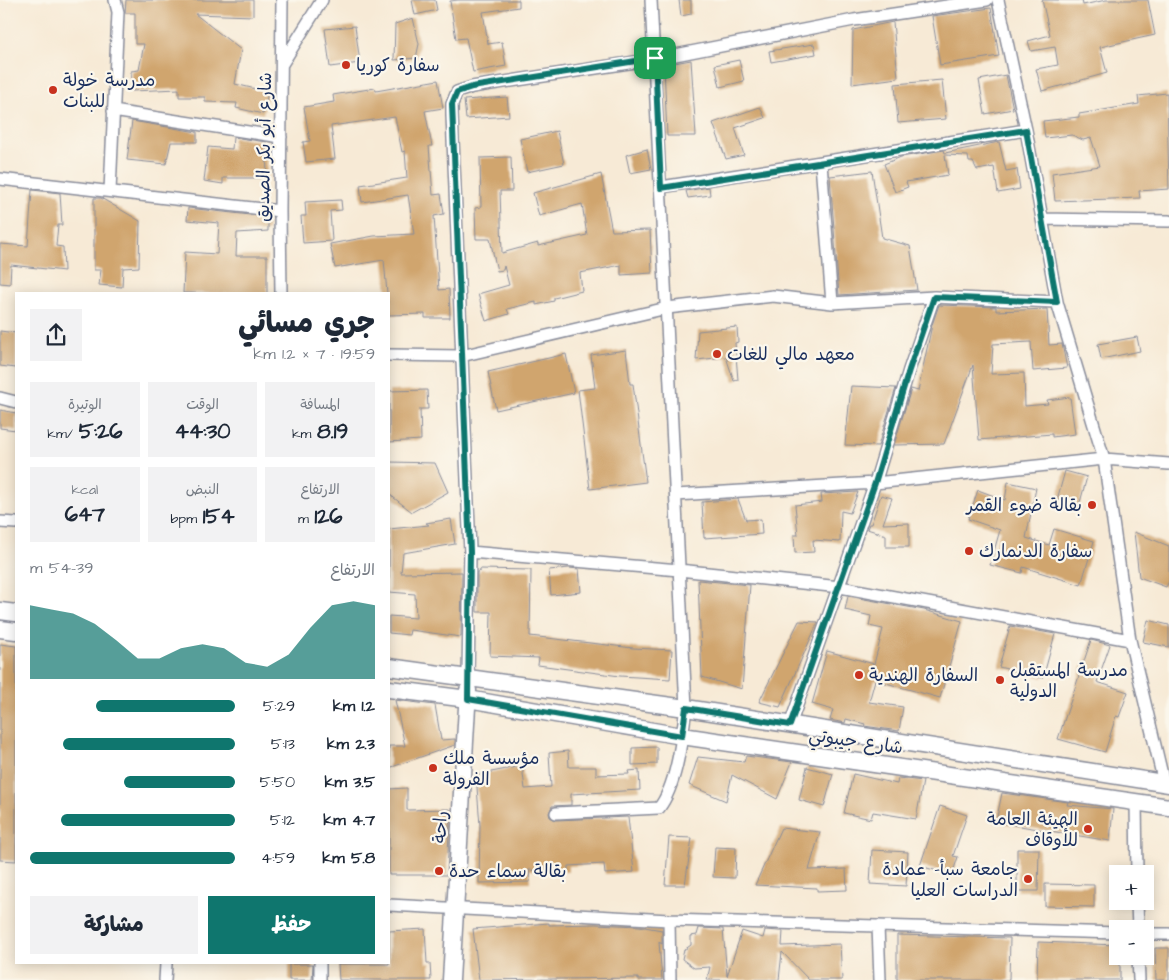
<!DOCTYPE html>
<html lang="ar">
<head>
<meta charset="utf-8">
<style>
	body { margin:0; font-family:"Architects Daughter","Playpen Sans Arabic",sans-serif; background:#f2f2f3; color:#1f2937; direction:rtl; height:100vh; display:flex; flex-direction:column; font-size:19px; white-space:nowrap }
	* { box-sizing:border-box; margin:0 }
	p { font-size:16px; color:#747a83 }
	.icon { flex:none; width:28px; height:28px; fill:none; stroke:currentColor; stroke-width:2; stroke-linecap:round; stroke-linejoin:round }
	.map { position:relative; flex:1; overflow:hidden; direction:ltr }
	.sheet { position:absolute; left:15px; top:292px; width:375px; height:672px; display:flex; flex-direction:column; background:#fff; border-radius:0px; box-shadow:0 2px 12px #0003; direction:rtl }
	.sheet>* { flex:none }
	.tools { position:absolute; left:1109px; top:865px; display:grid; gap:10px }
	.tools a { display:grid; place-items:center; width:45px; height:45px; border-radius:0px; background:#fff; box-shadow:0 2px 12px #0003; font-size:25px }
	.pin { position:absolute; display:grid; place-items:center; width:42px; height:42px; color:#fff; margin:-21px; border-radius:10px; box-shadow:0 2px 8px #0006 }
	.round { display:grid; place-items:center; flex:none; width:52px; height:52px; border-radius:0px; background:#f2f2f3 }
	.head { display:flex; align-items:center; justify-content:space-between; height:85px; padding:0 15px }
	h1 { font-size:28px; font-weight:800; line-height:38px }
	.stats { display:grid; grid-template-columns:repeat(3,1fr); gap:8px; height:85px; padding:5px 15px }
	.stats div { display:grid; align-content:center; border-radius:0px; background:#f2f2f3; text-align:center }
	.stats b { font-size:21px; font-weight:800 }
	.stats small { font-size:14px; font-weight:400 }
	.stats p { font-size:14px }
	.chart { height:140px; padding:10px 15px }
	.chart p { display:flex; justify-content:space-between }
	.chart svg { width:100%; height:90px; margin-top:5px; fill:#0f766e; opacity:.7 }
	.button { display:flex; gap:10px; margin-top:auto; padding:10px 15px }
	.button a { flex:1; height:58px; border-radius:0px; background:#0f766e; color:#fff; font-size:20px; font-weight:800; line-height:58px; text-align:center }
	.button a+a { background:#f2f2f3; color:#1f2937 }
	ul { padding:0 15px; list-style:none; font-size:16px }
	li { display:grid; grid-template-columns:80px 60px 1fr; align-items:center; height:38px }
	li i { height:12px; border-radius:6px; background:#0f766e }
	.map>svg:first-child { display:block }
</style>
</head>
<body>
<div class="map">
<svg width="1169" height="980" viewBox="0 0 1169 980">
	<rect width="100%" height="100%" fill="#fbf7ec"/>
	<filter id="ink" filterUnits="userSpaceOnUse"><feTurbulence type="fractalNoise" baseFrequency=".02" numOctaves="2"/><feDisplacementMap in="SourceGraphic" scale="10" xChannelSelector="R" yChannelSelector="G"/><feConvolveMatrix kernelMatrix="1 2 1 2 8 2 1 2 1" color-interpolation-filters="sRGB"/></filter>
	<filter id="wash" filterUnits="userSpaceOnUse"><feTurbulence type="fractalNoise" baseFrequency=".0096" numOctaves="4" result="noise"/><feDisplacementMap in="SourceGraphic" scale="20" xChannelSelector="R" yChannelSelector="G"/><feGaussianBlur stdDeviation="1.12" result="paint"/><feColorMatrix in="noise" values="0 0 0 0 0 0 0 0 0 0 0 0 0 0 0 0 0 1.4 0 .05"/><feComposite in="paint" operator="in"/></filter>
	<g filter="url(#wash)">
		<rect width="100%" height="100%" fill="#f7ead6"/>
		<g id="blocks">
			<path fill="#d0a56e" d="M126 0H253V16L195 14 241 50 235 84 268 92 263 114 236 108 237 103 205 102V97H179V89L132 91 131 71 139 70 144 44H135V13H125Z
				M412 0H435L437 10 415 15Z
				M458 0H519V7L483 12 488 44 502 42 506 66 473 72 466 38 456 39 450 1Z
				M679 0H691V14L681 16Z
				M1042 0H1082L1083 5 1106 0H1148L1155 35 1100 47 1107 73 1042 91 1036 69 1058 65 1055 47 1031 51 1028 41 1050 35Z
				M991 8 999 56 940 65 932 16Z
				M413 18 419 44 416 58 394 60 395 24Z
				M893 22 898 78 852 84 853 30Z
				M355 26 360 63 330 67 325 29Z
				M814 44 816 54 771 62 769 51Z
				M691 60 696 136H667L664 65Z
				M739 60 744 81 720 87 715 65Z
				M1006 75 1013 109 985 114 979 80Z
				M438 80 443 108 425 111 432 146H429L433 195 441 194 444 214 434 216 439 290 449 289 450 318H425V314L389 315 384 260 335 268 330 244 374 236 414 234 408 195 362 202 360 185 407 178 405 151 402 152 395 117 331 126 335 159 306 162 303 142 310 141 304 107 334 102 333 95 375 88 376 91Z
				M942 80 946 119 898 123 895 84Z
				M1167 93 1169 189 1139 191 1140 198 1055 201 1052 173 1100 166 1091 138 1083 140 1072 135 1045 138 1043 121 1079 117V114L1139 104 1138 96Z
				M507 97 509 116 466 119 464 100Z
				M760 107 765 118 735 128 744 155 726 159 713 123Z
				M132 121 197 132V142H171L166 164 127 160Z
				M557 131 564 164 527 172 520 139Z
				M233 137 266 142 267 178H223V184L204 181 208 147 232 149Z
				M999 142 1006 171 1017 169 1020 189 998 193 994 167 977 170 973 162H969L968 156 945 155 948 175 906 182 908 187 895 192 884 164 901 157 944 150 945 153Z
				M647 149 651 169 630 173 626 155Z
				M511 157 512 191H500L502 253 538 243V246L587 235 582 204 539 216 533 193 601 174 612 231 650 230 652 273 621 275V265L580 273 582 291 554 298V301L536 305V302L507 309 509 314 486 321 478 294 509 285 504 266 503 270 497 271 490 239H476L475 208 481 207 480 158Z
				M872 171 882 238 910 246 917 290 839 295 830 176Z
				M709 187 710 195 688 198 686 191Z
				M32 190 60 193 62 225H58L56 246 63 247 64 271 11 265 10 284 0 283V244L28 246Z
				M94 198H101L140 221 139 267 123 268 122 287 99 285 101 270H94Z
				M341 200 342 210 330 211 332 241 303 243 301 216H306L305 202Z
				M188 208 268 217V231L237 233 236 256H267V294L183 293 185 252 217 254 219 223 187 220Z
				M939 305 996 307V311L1047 309 1049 345 1062 344 1067 368 1033 371 1031 342 993 344 991 374 1024 373 1025 406 1048 404 1047 400 1070 397 1075 434 1052 437V434L979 440 973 365 944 444 894 445 911 389 918 391 932 325Z
				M737 327 738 342 735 343 738 380 734 381 726 357 696 360 698 331Z
				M0 331 16 333V368L0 366Z
				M1137 337 1140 351 1101 359 1098 344Z
				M626 350 630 384H633L646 482 590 489 578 390 595 388 591 355Z
				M566 354 574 393 496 410 488 372Z
				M851 386 896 388 878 446 845 445Z
				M427 390 428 409H420L421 440 389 442V391Z
				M0 410 16 413V430L0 428Z
				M389 462 435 463 448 492 412 512 389 494Z
				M1065 471 1087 477 1079 506 1057 500Z
				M1008 482 1036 488 1026 538 1049 545 1054 529 1094 541 1081 585 1023 567 1022 573 990 565 1000 530 968 519 978 490 1005 500Z
				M858 492 850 513 841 511 840 542 813 540 814 552 795 553 794 535H798L795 505 822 502 821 494Z
				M881 495 892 498 883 524 909 523V547H886V535L867 529 869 524H871Z
				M738 499 746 520 761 519 762 534 704 538 702 502Z
				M451 519 455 544 403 553 401 573 462 572 461 637 410 630 409 635 389 633V616L416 618 415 594 389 592V529L429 525 426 523Z
				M1134 532 1169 546V581L1166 587 1139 577Z
				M569 568 579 569 581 592 551 595 549 570Z
				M480 569 531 570 530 636 633 648 672 650 670 679 620 676 538 665 539 658 490 656 491 612H477V572L480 571Z
				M698 580 750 585 742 689 702 677Z
				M848 596 924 610 962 621 940 698 875 680 869 702 903 707 899 731 864 726 865 724 846 719 845 723 830 720 833 710 812 704 827 651 874 664 883 629 869 626 871 616 845 610Z
				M1148 620 1169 625V647L1143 642Z
				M799 621 818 622 780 707 759 702Z
				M1010 626 1055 634 1043 678 999 667Z
				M1091 640 1110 645 1097 682 1128 692 1119 717 1116 716 1105 752 1058 739Z
				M0 644 16 646V861L0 860Z
				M395 700 435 705 441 740 455 739V745L389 768V746H405Z
				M657 747V764L632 765V748Z
				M568 751 569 767H596V775L629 774 628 771 639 770 640 790 571 794V805L552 806 549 813 550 817 556 820 628 817 634 872 605 874 604 864 568 866V872L529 870 530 882 479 883 480 825 476 775 522 766 525 789 551 787 549 753Z
				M746 756 792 762 777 799 732 775 726 801 689 785 698 757 744 762Z
				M807 767 833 774 824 807 799 800Z
				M853 774 897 784 898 778 923 781 916 819 873 812 871 819 844 813Z
				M407 788V810L450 809 447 875H389V789Z
				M1002 793 1068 802 1067 805 1113 809 1110 841 996 822Z
				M940 806 967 815 953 856 958 857 952 875 920 866Z
				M781 828 820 832 809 870 846 869 847 890 817 891V888L755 885Z
				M669 837 692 838 685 885H665Z
				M715 847 736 848 735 878 713 877Z
				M1017 849H1039L1038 891H1017Z
				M872 850 908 852 906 886 870 884Z
				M1045 884 1094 885V907L1045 906Z
				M549 923V925L595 924 639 926 662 930V944L659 942 662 980H638V978L479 980 473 929Z
				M699 928 723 929 727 976 742 931 763 938 765 930 779 931H783L782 946 840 944 842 980H809L782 952 779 980H707L710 967 694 968 682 959 684 950 691 945V936L697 935Z
				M425 929 427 963H430L431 980H339L338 964H389V931Z
				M897 935 1010 938 1009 980H897Z
				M1038 942 1118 945V956H1120V980H1037Z
				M1155 948H1169V980H1156Z
				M289 964H313L312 980H289Z"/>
		</g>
	</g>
	<g filter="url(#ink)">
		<use href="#blocks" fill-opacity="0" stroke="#898c9a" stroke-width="1"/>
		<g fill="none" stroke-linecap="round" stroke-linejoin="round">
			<g stroke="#898c9a" stroke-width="14">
				<path id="street" d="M998 0 1026 130 1057 302 1104 459 1130 640 1164 783
					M282 64 322 0
					M113 111 281 137
					M821 163 832 303
					M0 179 280 211
					M661 187 1026 130
					M110 191 118 12 115 0
					M1042 219 1169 221
					M281 294 280 211 282 0
					M389 355 461 356 667 308 773 296 832 303 934 297 1057 302
					M0 398 16 402
					M676 495 875 483 1104 459 1169 464
					M0 522 16 523
					M470 552 679 570 840 587 1130 640
					M468 676 470 552 452 115V104L457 92 472 87 655 59 854 20 987 0
					M790 725 875 483 909 370 934 297
					M1136 802 1137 874
					M556 813 659 808C677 785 682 737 686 708L651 0
					M1137 901 1138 929
					M389 905 669 920 1118 933
					M669 920 670 980
					M878 926 880 980
					M1145 934H1169
					M1138 956 1139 980
					M320 964V980
					M165 980 166 964"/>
			</g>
			<g stroke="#898c9a" stroke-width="19">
				<path id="secondary" d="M0 611 16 613
					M0 629 16 631
					M389 667 686 708 1169 784
					M389 689 468 699 682 736 1169 807
					M451 980 468 690"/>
			</g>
			<use href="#street" stroke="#fff" stroke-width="11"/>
			<use href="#secondary" stroke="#fff" stroke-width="16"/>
		</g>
	</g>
	<g fill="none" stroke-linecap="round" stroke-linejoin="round" filter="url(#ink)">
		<g stroke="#fff" stroke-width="10">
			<path id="route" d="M655 58 661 188 1026 130 1057 302 934 297 909 370 875 483 790 725 686 708 682 736 468 699 470 552 452 104 457 92 472 87Z"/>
		</g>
		<use href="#route" stroke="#0f766e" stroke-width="6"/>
	</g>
	<g fill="#c8321e" stroke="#fbf7ec" stroke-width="2">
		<circle cx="346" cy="65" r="5"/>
		<circle cx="53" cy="90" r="5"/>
		<circle cx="717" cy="354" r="5"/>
		<circle cx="1092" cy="505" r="5"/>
		<circle cx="969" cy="551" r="5"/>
		<circle cx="859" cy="675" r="5"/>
		<circle cx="1000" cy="680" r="5"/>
		<circle cx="433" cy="768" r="5"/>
		<circle cx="1088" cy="829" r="5"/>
		<circle cx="439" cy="871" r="5"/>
		<circle cx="1028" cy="879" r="5"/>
	</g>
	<g text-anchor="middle" stroke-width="4.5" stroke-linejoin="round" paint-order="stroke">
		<g font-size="18" fill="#1b2f5e" stroke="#fbf7ec" text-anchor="start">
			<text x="356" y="71">سفارة كوريا</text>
			<text x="63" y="86">مدرسة خولة<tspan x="63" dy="21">للبنات</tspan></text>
			<text x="727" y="360">معهد مالي للغات</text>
			<text x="1082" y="511" text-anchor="end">بقالة ضوء القمر</text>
			<text x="979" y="557">سفارة الدنمارك</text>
			<text x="1010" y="676">مدرسة المستقبل<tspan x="1010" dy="21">الدولية</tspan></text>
			<text x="869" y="681">السفارة الهندية</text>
			<text x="443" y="764">مؤسسة ملك<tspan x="443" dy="21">الفرولة</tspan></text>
			<text x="1078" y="825" text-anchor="end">الهيئة العامة<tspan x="1078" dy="21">للأوقاف</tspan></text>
			<text x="1018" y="875" text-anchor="end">جامعة سبأ- عمادة<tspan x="1018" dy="21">الدراسات العليا</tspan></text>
			<text x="449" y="877">بقالة سماء حدة</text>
		</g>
		<g font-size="18" fill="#1b2f5e" stroke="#fbf7ec">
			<text transform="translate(264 147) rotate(-89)" y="6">شارع أبو بكر الصديق</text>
			<text transform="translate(856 741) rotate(8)" y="6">شارع جيبوتي</text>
			<text transform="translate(440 827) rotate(-87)" y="6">راحة</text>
		</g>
	</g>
</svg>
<div class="tools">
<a>+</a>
<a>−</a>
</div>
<div class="pin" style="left:655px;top:58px;background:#1e9e55"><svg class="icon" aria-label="arrive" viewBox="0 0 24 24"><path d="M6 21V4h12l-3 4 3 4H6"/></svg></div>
<section class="sheet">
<div class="head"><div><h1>جري مسائي</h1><p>19:59 · 7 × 1.2 km</p></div><a class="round"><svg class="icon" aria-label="share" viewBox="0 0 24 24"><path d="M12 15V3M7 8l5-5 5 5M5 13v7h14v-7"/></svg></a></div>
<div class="stats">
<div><p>المسافة</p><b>8.19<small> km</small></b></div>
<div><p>الوقت</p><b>44:30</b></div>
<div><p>الوتيرة</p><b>5:26<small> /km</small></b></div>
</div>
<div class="stats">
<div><p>الارتفاع</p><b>126<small> m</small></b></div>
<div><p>النبض</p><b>154<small> bpm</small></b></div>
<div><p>kcal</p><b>647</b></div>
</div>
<div class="chart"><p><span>الارتفاع</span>39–54 m</p>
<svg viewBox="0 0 160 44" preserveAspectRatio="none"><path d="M0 44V8L10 10L20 12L30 17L40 25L50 34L60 34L70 29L80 27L90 29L100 36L110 38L120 32L130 19L140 8L150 6L160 8V44z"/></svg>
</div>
<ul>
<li><b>1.2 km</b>5:29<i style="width:68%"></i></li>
<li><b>2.3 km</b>5:13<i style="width:84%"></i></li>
<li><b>3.5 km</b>5:50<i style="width:54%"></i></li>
<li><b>4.7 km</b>5:12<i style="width:85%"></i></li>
<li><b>5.8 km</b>4:59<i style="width:100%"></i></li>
</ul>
<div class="button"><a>حفظ</a><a>مشاركة</a></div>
</section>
</div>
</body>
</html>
